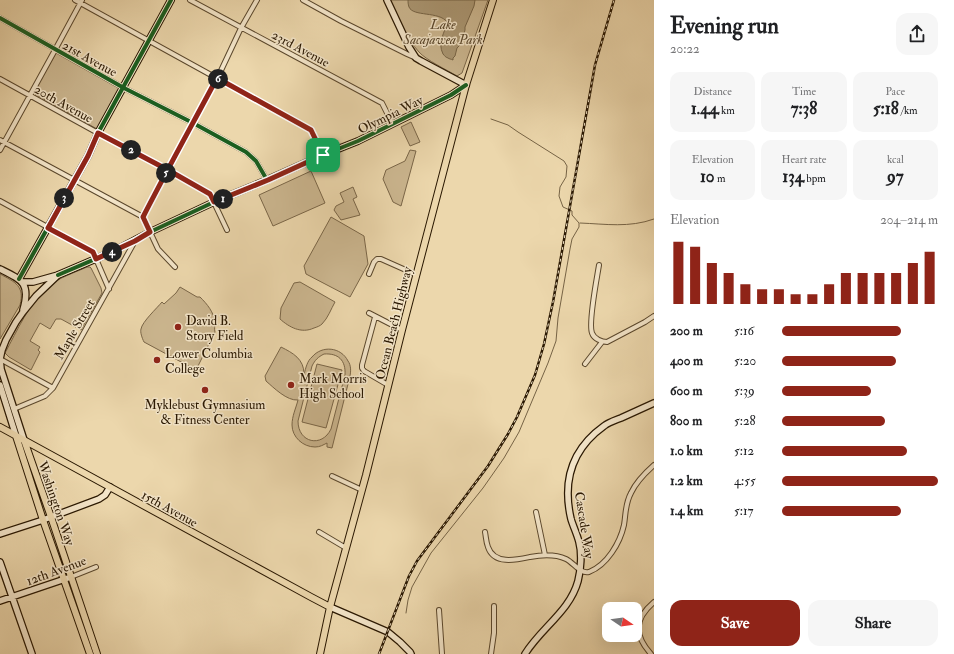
<!DOCTYPE html>
<html lang="en">
<head>
<meta charset="utf-8">
<style>
	body { margin:0; font-family:"IM FELL Double Pica",serif; background:#f6f6f6; color:#202124; height:100vh; display:flex; flex-direction:column; font-size:15px; white-space:nowrap }
	* { box-sizing:border-box; margin:0 }
	p { font-size:13px; color:#757577 }
	.icon { flex:none; width:22px; height:22px; fill:none; stroke:currentColor; stroke-width:2; stroke-linecap:round; stroke-linejoin:round }
	.map { position:relative; flex:1; overflow:hidden }
	.details { display:flex; flex-direction:column; background:#fff; width:300px }
	.details>* { flex:none }
	.needle { width:26px; rotate:103deg }
	.controls { position:absolute; left:602px; top:602px; display:grid; gap:8px }
	.controls a { display:grid; place-items:center; width:40px; height:40px; border-radius:8px; background:#fff; box-shadow:0 4px 16px #0002; font-size:20px }
	.pin { position:absolute; display:grid; place-items:center; width:34px; height:34px; color:#fff; margin:-17px; border-radius:8px; box-shadow:0 2px 6px #0006 }
	.km { position:absolute; width:20px; height:20px; margin:-10px; border-radius:50%; background:#222; color:#fff; font-size:11px; line-height:20px; text-align:center }
	.round { display:grid; place-items:center; flex:none; width:42px; height:42px; border-radius:12px; background:#f6f6f6 }
	.overview { display:flex; align-items:center; justify-content:space-between; height:68px; padding:0 16px }
	h1 { font-size:22px; font-weight:800; line-height:30px }
	.stats { display:grid; grid-template-columns:repeat(3,1fr); gap:6px; height:68px; padding:4px 16px }
	.stats div { display:grid; align-content:center; border-radius:10px; background:#f6f6f6; text-align:center }
	.stats b { font-size:17px; font-weight:800 }
	.stats small { font-size:11px; font-weight:400 }
	.stats p { font-size:11px }
	.chart { height:112px; padding:8px 16px }
	.chart p { display:flex; justify-content:space-between }
	.chart svg { width:100%; height:72px; margin-top:4px; stroke:#8f2418; stroke-width:6 }
	.action { display:flex; gap:8px; margin-top:auto; padding:8px 16px }
	.action a { flex:1; height:46px; border-radius:12px; background:#8f2418; color:#fff; font-size:16px; font-weight:800; line-height:46px; text-align:center }
	.action a+a { background:#f6f6f6; color:#202124 }
	ul { padding:0 16px; list-style:none; font-size:13px }
	li { display:grid; grid-template-columns:64px 48px 1fr; align-items:center; height:30px }
	li i { height:10px; border-radius:5px; background:#8f2418 }
	main { display:flex; flex:1; min-height:0 }
	.map>svg:first-child { display:block }
</style>
</head>
<body>
<main>
<div class="map">
<svg width="654" height="654" viewBox="0 0 654 654">
	<rect width="100%" height="100%" fill="#ecd7ac"/>
	<filter id="stains"><feTurbulence type="fractalNoise" baseFrequency=".005" numOctaves="4"/><feColorMatrix values="0 0 0 0 .2 0 0 0 0 .09 0 0 0 0 .02 0 0 0 .5 -.17"/></filter>
	<radialGradient id="worn" r=".72"><stop offset=".6" stop-color="#630" stop-opacity="0"/><stop offset="1" stop-color="#630" stop-opacity=".3"/></radialGradient>
	<path fill="#cbb68f" stroke="#7a6648" fill-rule="evenodd" d="M389 0H488L462 73 457 76C447 70 426 60 419 52 406 38 398 18 389 0Z
		M56 53 120 89 97 129 33 93Z
		M411 122 420 142 410 146 401 127Z
		M410 150 416 151 401 206 393 202 383 179 386 170 405 161Z
		M311 171 325 203 273 226 259 195Z
		M353 187 357 197 353 199 360 215 341 220 334 210 336 206 344 202 340 193Z
		M331 217 364 236 368 264 350 297 306 274 304 266Z
		M87 267H90L91 268 101 288 102 293 81 330 61 319H56L50 329 40 323 30 341 40 347 38 350 40 352 31 370 9 357 5 353C17 331 29 303 49 286 60 277 74 273 87 267Z
		M0 274C15 282 25 286 20 305L0 339Z
		M300 282 335 302C331 309 328 318 322 324 320 326 317 327 314 328 301 334 289 327 280 319L281 308 294 283Z
		M180 287 197 297H200C207 304 214 312 215 323 215 326 214 329 215 332L196 370 144 342C142 338 140 332 141 329 142 322 157 308 162 302L164 304 176 293Z
		M281 347C293 353 304 359 304 374 306 368 307 361 312 357 322 345 341 347 348 361 351 365 351 371 350 376L332 448 327 447V443C323 445 320 447 315 447 303 447 292 437 292 425 292 416 296 408 298 400 287 401 274 388 266 381L265 376ZM324 354C338 353 346 360 345 375L331 429C322 448 298 443 298 421L312 366C315 360 318 357 324 354Z
		M317 364 342 370 326 428 302 422Z"/>
	<path fill="#aa9672" stroke="#766345" d="M408 0H475L474 6 465 27V30L461 44 457 48 455 56 453 58V60C451 59 449 59 448 58 445 57 445 56 443 54 437 42 445 33 447 22 439 11 413 17 409 7 408 4 408 2 408 0Z"/>
	<g fill="none" stroke-linecap="round" stroke-linejoin="round">
		<path stroke="#766345" stroke-width="1" d="M580 223C606 224 629 228 654 219
			M406 613 408 600 412 587 431 553 483 488 504 458 519 432 548 363 556 341 558 318 570 249 572 239 579 227V223L572 215V211L563 207 559 196 560 187 566 177 567 166 564 161 518 132 508 125 491 119"/>
		<g stroke="#5a472c" stroke-width="6">
			<path id="street" d="M75 0 311 130 323 155
				M190 0 382 103 392 123
				M303 0 341 21 407 54 416 58
				M0 18 124 88 193 123 246 152 256 161 267 180
				M0 79 98 133 168 170 210 194 227 230
				M0 140 143 217 158 249 175 267
				M0 150 55 50 82 0
				M0 201 93 252 109 289
				M143 217 217 79 241 28 257 0
				M599 265C597 278 588 323 592 333 594 339 602 342 607 342L645 322 654 316
				M369 274 374 262 377 259H381L417 275
				M369 313 402 330
				M375 317 362 365V368L364 371 388 385
				M0 359 53 388
				M585 364 602 342
				M14 409 45 396 53 388 135 241
				M332 476 362 490
				M536 512 545 555
				M319 532 346 548
				M485 532C486 537 486 542 488 547 494 565 516 560 530 557 541 555 555 554 566 559 574 563 580 574 589 572 607 565 620 543 624 525 626 513 625 504 631 493 636 482 645 473 654 465
				M71 577 96 567
				M439 610 442 654
				M491 654 494 633V606
				M651 654C634 635 634 619 654 602"/>
		</g>
		<g stroke="#291701" stroke-width="8">
			<path id="secondary" d="M0 269C22 280 31 283 23 310
				M19 279 88 156 98 133 171 0
				M22 282H33L58 275 114 251 150 232 214 202 267 180 323 155 358 141 451 95 466 85 421 61 416 58 409 47 387 0
				M0 385 16 436
				M24 440 1 369 0 359 2 350 6 340 16 322 23 312 36 296 58 275
				M0 534 43 520 99 499 105 495 110 487
				M0 562 32 654
				M0 601 71 577
				M330 607 388 632 400 642 410 652 411 654
				M525 654C541 628 570 611 578 581 581 569 582 553 579 542 577 534 573 526 571 519 562 480 572 449 604 426 609 422 616 420 621 418 632 413 643 408 654 403"/>
		</g>
		<g stroke="#291701" stroke-width="8">
			<path id="primary" d="M0 427 311 597 330 607
				M16 436 43 520 90 654
				M24 440 51 517 97 654
				M320 654 330 607 366 475 402 330 466 85 493 0"/>
		</g>
		<use href="#street" stroke="#f3e5c9" stroke-width="4"/>
		<use href="#secondary" stroke="#f3e5c9" stroke-width="5.5"/>
		<use href="#primary" stroke="#ecd7ac" stroke-width="6"/>
		<g stroke="#291701" stroke-width="2.5">
			<path id="rail" d="M379 654 409 576 417 561 488 466 508 434 517 417 535 375 544 344 553 302 595 65 614 0"/>
		</g>
		<use href="#rail" stroke="#f3e5c9" stroke-width="1" stroke-dasharray="3" stroke-linecap="butt"/>
		<g stroke="#f3e5c9" stroke-width="6">
			<path id="cycleway" d="M0 18 124 88 193 123 246 152 256 161 267 180
				M58 275 114 251 150 232 214 202 267 180 323 155 358 141 451 95 466 85
				M19 279 88 156 98 133 171 0"/>
		</g>
		<use href="#cycleway" stroke="#1b5e20" stroke-width="4"/>
	</g>
	<g fill="none" stroke-linecap="round" stroke-linejoin="round">
		<g stroke="#fff" stroke-width="8">
			<path id="route" d="M323 155 268 180 214 202 210 194 168 170 98 133 88 156 48 228 93 252 96 259 135 241 150 232 143 217C167 170 192 125 217 78L311 130 323 155"/>
		</g>
		<use href="#route" stroke="#8f2418" stroke-width="5"/>
	</g>
	<g fill="#8f2418" stroke="#f3e5c9" stroke-width="1.5">
		<circle cx="178" cy="327" r="4"/>
		<circle cx="157" cy="360" r="4"/>
		<circle cx="291" cy="385" r="4"/>
		<circle cx="205" cy="390" r="4"/>
	</g>
	<g text-anchor="middle" stroke-width="3" stroke-linejoin="round" paint-order="stroke">
		<g font-size="13" font-style="italic" fill="#5a472c" stroke="#f3e5c9">
			<text x="443" y="29">Lake<tspan x="443" dy="15">Sacajawea Park</tspan></text>
		</g>
		<g font-size="13" fill="#291701" stroke="#f3e5c9">
			<text transform="translate(301 48) rotate(28)" y="5">23rd Avenue</text>
			<text transform="translate(90 58) rotate(29)" y="5">21st Avenue</text>
			<text transform="translate(64 103) rotate(29)" y="5">20th Avenue</text>
			<text transform="translate(390 114) rotate(-26)" y="5">Olympia Way</text>
			<text transform="translate(393 323) rotate(-76)" y="5">Ocean Beach Highway</text>
			<text transform="translate(74 329) rotate(-60)" y="5">Maple Street</text>
			<text transform="translate(57 503) rotate(71)" y="5">Washington Way</text>
			<text transform="translate(170 508) rotate(29)" y="5">15th Avenue</text>
			<text transform="translate(585 525) rotate(81)" y="5">Cascade Way</text>
			<text transform="translate(56 570) rotate(-20)" y="5">12th Avenue</text>
		</g>
		<g font-size="13" fill="#291701" stroke="#f3e5c9" text-anchor="start">
			<text x="186" y="325">David B.<tspan x="186" dy="15">Story Field</tspan></text>
			<text x="165" y="358">Lower Columbia<tspan x="165" dy="15">College</tspan></text>
			<text x="299" y="383">Mark Morris<tspan x="299" dy="15">High School</tspan></text>
			<text x="205" y="409" text-anchor="middle">Myklebust Gymnasium<tspan x="205" dy="15">&amp; Fitness Center</tspan></text>
		</g>
	</g>
	<rect width="100%" height="100%" filter="url(#stains)"/>
	<rect width="100%" height="100%" fill="url(#worn)"/>
</svg>
<div class="controls">
<a><svg class="needle" viewBox="-14 -14 28 28"><path d="M0-13l5 13h-10z" fill="#e53935"/><path d="M0 13l5-13h-10z" fill="#757577"/></svg></a>
</div>
<div class="pin" style="left:323px;top:155px;background:#1e9e55"><svg class="icon" aria-label="arrive" viewBox="0 0 24 24"><path d="M6 21V4h12l-3 4 3 4H6"/></svg></div>
<b class="km" style="left:223px;top:199px">1</b>
<b class="km" style="left:131px;top:150px">2</b>
<b class="km" style="left:64px;top:198px">3</b>
<b class="km" style="left:112px;top:252px">4</b>
<b class="km" style="left:166px;top:173px">5</b>
<b class="km" style="left:218px;top:79px">6</b>
</div>
<section class="details">
<div class="overview"><div><h1>Evening run</h1><p>20:22</p></div><a class="round"><svg class="icon" aria-label="share" viewBox="0 0 24 24"><path d="M12 15V3M7 8l5-5 5 5M5 13v7h14v-7"/></svg></a></div>
<div class="stats">
<div><p>Distance</p><b>1.44<small> km</small></b></div>
<div><p>Time</p><b>7:38</b></div>
<div><p>Pace</p><b>5:18<small> /km</small></b></div>
</div>
<div class="stats">
<div><p>Elevation</p><b>10<small> m</small></b></div>
<div><p>Heart rate</p><b>134<small> bpm</small></b></div>
<div><p>kcal</p><b>97</b></div>
</div>
<div class="chart"><p><span>Elevation</span>204–214 m</p>
<svg viewBox="0 0 160 44" preserveAspectRatio="none"><path d="M5 44V6M15 44V9M25 44V19M35 44V25M45 44V32M55 44V35M65 44V35M75 44V38M85 44V38M95 44V32M105 44V25M115 44V25M125 44V25M135 44V25M145 44V19M155 44V12"/></svg>
</div>
<ul>
<li><b>200 m</b>5:16<i style="width:76%"></i></li>
<li><b>400 m</b>5:20<i style="width:73%"></i></li>
<li><b>600 m</b>5:39<i style="width:57%"></i></li>
<li><b>800 m</b>5:28<i style="width:66%"></i></li>
<li><b>1.0 km</b>5:12<i style="width:80%"></i></li>
<li><b>1.2 km</b>4:55<i style="width:100%"></i></li>
<li><b>1.4 km</b>5:17<i style="width:76%"></i></li>
</ul>
<div class="action"><a>Save</a><a>Share</a></div>
</section>
</main>
</body>
</html>
